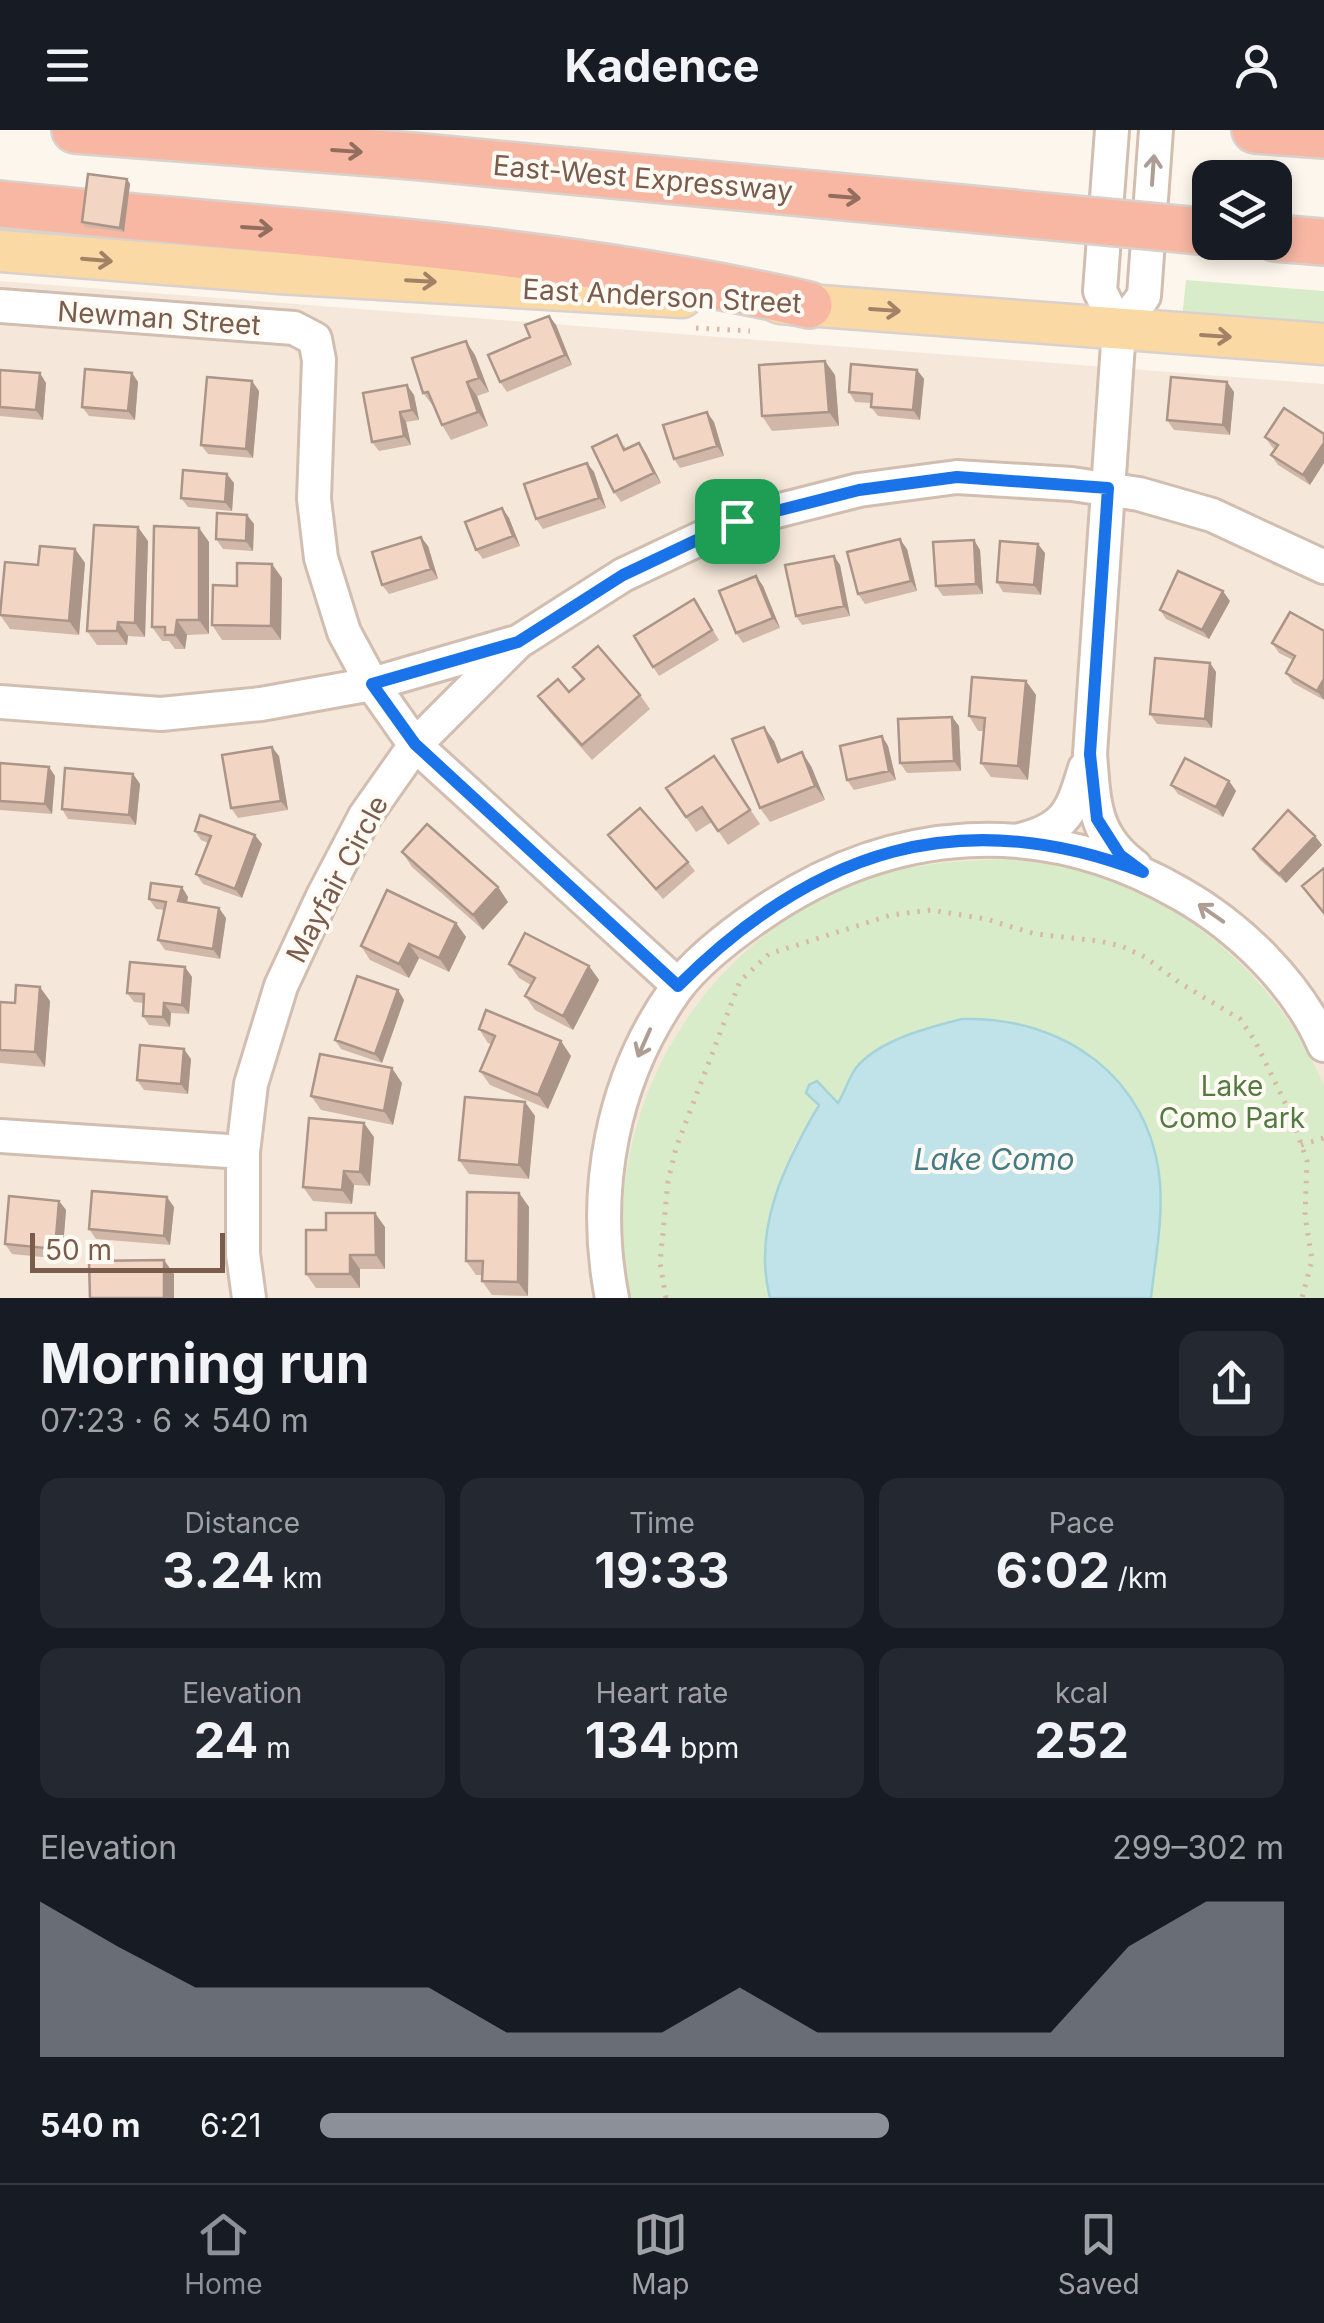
<!DOCTYPE html>
<html lang="en">
<head>
<meta charset="utf-8">
<style>
	body { margin:0; font-family:Inter,sans-serif; background:#242831; color:#f1f3f6; height:100vh; display:flex; flex-direction:column; font-size:38px; white-space:nowrap }
	* { box-sizing:border-box; margin:0 }
	p { font-size:32px; color:#9ea1a6 }
	.icon { flex:none; width:55px; height:55px; fill:none; stroke:currentColor; stroke-width:2; stroke-linecap:round; stroke-linejoin:round }
	.map { position:relative; height:1168px; overflow:hidden }
	.side { display:flex; flex-direction:column; background:#171b24; flex:1 }
	.side>* { flex:none }
	.tools { position:absolute; left:1192px; top:30px; display:grid; gap:20px }
	.tools a { display:grid; place-items:center; width:100px; height:100px; border-radius:20px; background:#171b24; box-shadow:0 5px 15px #0003; font-size:50px }
	.scale { position:absolute; left:30px; bottom:25px; width:195px; box-sizing:border-box; padding-left:10px; border:5px solid #7a5c4d; border-top:0; font-size:28px; line-height:35px; white-space:nowrap; color:#7a5c4d; -webkit-text-stroke:8px #fffaf3; paint-order:stroke }
	.pin { position:absolute; display:grid; place-items:center; width:85px; height:85px; color:#fff; margin:-42px; border-radius:20px; box-shadow:0 5px 15px #0006 }
	.round { display:grid; place-items:center; flex:none; width:105px; height:105px; border-radius:20px; background:#242831 }
	.head { display:flex; align-items:center; justify-content:space-between; height:170px; padding:0 40px }
	h1 { font-size:55px; font-weight:700; line-height:75px }
	.figures { display:grid; grid-template-columns:repeat(3,1fr); gap:15px; height:170px; padding:10px 40px }
	.figures div { display:grid; align-content:center; border-radius:20px; background:#242831; text-align:center }
	.figures b { font-size:50px; font-weight:700 }
	.figures small { font-size:28px; font-weight:400 }
	.figures p { font-size:28px }
	.chart { height:280px; padding:20px 40px }
	.chart p { display:flex; justify-content:space-between }
	.chart svg { width:100%; height:180px; margin-top:10px; fill:#8c9099; opacity:.7 }
	ul { padding:0 40px; list-style:none; font-size:32px }
	li { display:grid; grid-template-columns:160px 120px 1fr; align-items:center; height:75px }
	li i { height:25px; border-radius:12px; background:#8c9099 }
	header { display:flex; justify-content:space-between; align-items:center; height:130px; padding:0 40px; background:#171b24; font-size:45px; font-weight:700 }
	.menu { display:flex; justify-content:space-around; align-items:center; height:140px; border-top:2px solid #363941; background:#171b24; font-size:28px; color:#9ea1a6 }
	.menu a { display:grid; justify-items:center; gap:5px }
	.menu .current { color:#8c9099 }
	.map>svg:first-child { display:block }
</style>
</head>
<body>
<header><svg class="icon" aria-label="menu" viewBox="0 0 24 24"><path d="M4 6h16M4 12h16M4 18h16"/></svg>Kadence<svg class="icon" aria-label="person" viewBox="0 0 24 24"><circle cx="12" cy="8" r="4"/><path d="M4 21q1-7 8-7t8 7"/></svg></header>
<div class="map">
<svg width="1324" height="1168" viewBox="0 0 1324 1168">
	<rect width="100%" height="100%" fill="#fdf6ec"/>
	<path fill="#f5e8da" d="M0 151 1324 254V1168H0Z"/>
	<path fill="#d8ecc9" d="M1186 150 1324 161V199L1182 188Z
		M1009 729C1029 732 1050 733 1070 738 1184 766 1279 849 1324 956V1168H1151L1160 1089V1051L846 961 838 973 817 952C821 989 805 992 791 1023 769 1070 759 1117 770 1168H631C592 991 697 810 866 749 912 733 961 731 1009 729Z"/>
	<path fill="#bfe3e8" stroke="#a5d3da" stroke-width="2.5" d="M962 889C1063 886 1151 947 1160 1053 1163 1091 1155 1130 1151 1168H770C752 1099 785 1033 819 975L806 963 809 955 817 951 838 973C845 962 849 947 856 938 878 910 930 897 962 889Z"/>
	<g fill="none" stroke-linecap="round" stroke-linejoin="round">
		<g stroke="#d1beb0" stroke-width="38">
			<path id="minor" d="M1112 0 1100 161 1119 199 1090 624C1094 672 1093 705 1135 736
				M0 176 294 198 315 209 319 230 314 369 321 428 344 502 372 554 415 615 678 855
				M1119 199 1144 166 1156 0
				M0 572 161 584 261 574 372 554 513 513
				M1020 710C1066 699 1072 681 1085 638
				M0 1006 243 1022
				M249 1168 243 1124V1022L251 954 281 856 323 766 365 686 415 615 518 512 623 445 737 391 859 360 957 347 1072 354 1139 364 1212 385 1324 437
				M612 1168C591 1061 612 948 676 859 697 830 732 804 761 784 892 694 1043 684 1181 764 1239 797 1297 853 1324 915"/>
		</g>
		<g stroke="#dad1cd" stroke-width="45">
			<path id="major" d="M0 121 279 143 682 167
				M780 173 1324 214"/>
		</g>
		<g stroke="#dad1cd" stroke-width="50">
			<path id="highway" d="M75 0 412 26 1013 83
				M1255 0 1324 5
				M0 74C270 102 543 114 809 175
				M1275 108 1324 112"/>
		</g>
		<path stroke="#d9b8a5" stroke-width="5" stroke-dasharray="2.5 8" stroke-linecap="butt" d="M696 198 750 201
			M1301 1015 1324 1008
			M666 1168 660 1133 668 1051 676 1018 740 851 769 824 891 785 931 780 986 789 1035 804 1099 811 1121 816 1145 827 1180 853 1240 889 1255 911 1291 985 1307 1031 1305 1086 1312 1130 1302 1168"/>
		<use href="#minor" stroke="#fff" stroke-width="32"/>
		<use href="#major" stroke="#fbd9a5" stroke-width="40"/>
		<use href="#highway" stroke="#f7b7a3" stroke-width="45"/>
		<g stroke="#dad1cd" stroke-width="50" stroke-linecap="butt">
			<path id="highway-bridge" d="M1013 83 1210 102"/>
		</g>
		<use href="#highway-bridge" stroke="#f7b7a3" stroke-width="45"/>
	</g>
	<path fill="#d1b7a8" d="M127 49 130 54 124 102 85 97 82 92Z
		M549 186 556 195 572 235 507 262 500 252 530 207Z
		M475 225 489 262 477 266 488 296 451 310 442 295 434 277 423 263Z
		M0 240 46 253 43 290 0 286Z
		M917 240 924 249 920 290 878 286 871 277V273L855 272 849 262Z
		M132 243 138 252 135 290 89 286 82 277Z
		M835 245 839 296 772 301 762 286Z
		M1227 252 1234 262 1230 305 1174 300 1167 290Z
		M259 261 253 328 208 324 201 315Z
		M414 265 419 290 406 292 411 315 379 321 372 312Z
		M1284 278 1310 355 1278 335 1271 325 1275 319 1272 317 1265 307Z
		M714 292 724 326 680 338 674 329Z
		M639 313 646 323 661 353 621 372 614 362 624 315 626 320Z
		M587 333 594 342 606 378 543 399 536 389Z
		M234 353 232 381 188 377 181 368Z
		M502 378 509 388 520 416 483 429 476 420Z
		M247 385 254 394 253 421 223 419 216 409Z
		M199 398 209 412V504L187 505 185 519H175L169 511H162L152 497Z
		M974 410 980 420 983 464 943 466 936 456Z
		M148 411 145 507 128 506 127 515H97L87 501Z
		M428 416 438 449 389 464 382 455Z
		M75 419 85 433 79 505 10 499 0 485 38 435Z
		M907 419 917 461 865 474 858 464Z
		M1045 423 1041 465 1003 462 997 452Z
		M834 426 840 435 850 486 802 495 796 486Z
		M756 446 763 456 780 498 743 513 736 503Z
		M282 448 281 510H222L212 495 237 456Z
		M1230 471 1209 509 1166 489 1160 480Z
		M700 479 719 510 659 546 653 537Z
		M1324 501V570L1293 553 1286 543 1293 530 1279 523 1272 513Z
		M1210 533 1216 542 1212 598 1157 594 1150 584Z
		M573 537 640 565 650 579 592 630 548 580 538 566 569 562 582 550Z
		M1026 551 1036 565 1028 650 991 647 981 633 984 601H978L969 586Z
		M952 587 959 596 961 641 907 643 900 633Z
		M882 606 888 616 896 650 854 660 847 650Z
		M774 611 781 630 811 636 825 670 770 692 760 678Z
		M279 626 288 680 238 688 231 678Z
		M714 626 760 694 728 715 712 692 696 702 666 658Z
		M0 633 55 646 52 684 0 680Z
		M133 644 140 654 136 695 68 689 62 679Z
		M1229 651 1236 661 1223 687 1178 664 1171 655Z
		M195 701 262 714 242 768 203 754 196 744 208 713 201 710Z
		M608 705 688 732 695 741 663 769Z
		M1315 706 1322 715 1286 753 1259 729 1253 719Z
		M402 722 498 757 508 772 483 800 412 737Z
		M188 767 187 773 226 788 220 829 165 820 158 810 165 780 156 779 149 769Z
		M456 793 466 807 449 842 419 828 409 848 370 830 361 816Z
		M509 834 589 836 599 850 573 900 535 880 525 866 531 855 519 848Z
		M185 837 192 847 189 884 171 883 170 897 149 895 143 886 144 873 134 872 127 863Z
		M398 860 404 870 382 933 341 919 335 910Z
		M50 871 45 937 0 933V872L15 873Z
		M479 899 571 926 548 979 490 955 480 941 491 914 488 913Z
		M191 929 188 964 144 960 137 950Z
		M402 953 393 995 321 980 311 966Z
		M525 972 535 986 529 1049 469 1044 459 1030Z
		M374 1007 370 1056 354 1055 352 1074 313 1071 303 1057Z
		M519 1063 529 1077 528 1166 492 1165 482 1151V1145H476L466 1131Z
		M59 1071 66 1080 62 1129 12 1124 5 1114Z
		M174 1077 170 1115 96 1109 89 1099Z
		M385 1097V1139H360V1158H316L306 1144 326 1100Z"/>
	<path fill="#aa9588" d="M127 49 130 54 124 102 120 98Z
		M549 186 556 195 572 235 565 225Z
		M466 211 475 225 489 262 479 248Z
		M825 231 835 245 839 296 829 282Z
		M917 240 924 249 920 290 913 280Z
		M40 243 46 253 43 290 36 280Z
		M132 243 138 252 135 290 128 281Z
		M252 251 259 261 253 328 246 319Z
		M467 252 477 266 488 296 478 282Z
		M1227 252 1234 262 1230 305 1223 295Z
		M407 255 414 265 419 290 412 280Z
		M400 282 406 292 411 315 404 306Z
		M707 282 714 292 724 326 717 316Z
		M639 313 646 323 661 353 654 343Z
		M1324 313V333L1310 355 1303 345Z
		M587 333 594 342 606 378 599 368Z
		M227 344 234 353 232 381 225 372Z
		M502 378 509 388 520 416 513 406Z
		M247 385 254 394 253 421 246 411Z
		M138 397 148 411 145 507 135 493Z
		M199 398 209 412V504L199 490Z
		M421 407 428 416 438 449 431 439Z
		M900 409 907 419 917 461 911 451Z
		M974 410 980 420 983 464 976 454Z
		M1038 414 1045 423 1041 465 1034 455Z
		M75 419 85 433 79 505 69 491Z
		M834 426 840 435 850 486 844 476Z
		M272 434 282 448 281 510 271 496Z
		M756 446 763 456 780 498 773 488Z
		M1223 461 1230 471 1209 509 1202 500Z
		M177 490 187 505 185 519 175 505Z
		M118 492 128 506 127 515 117 501Z
		M1210 533 1216 542 1212 598 1205 589Z
		M1324 549V570L1317 561Z
		M1026 551 1036 565 1028 650 1018 636Z
		M952 587 959 596 961 641 954 631Z
		M764 597 774 611 788 646 778 632Z
		M882 606 888 616 896 650 889 641Z
		M272 617 279 626 288 680 281 671Z
		M802 622 811 636 825 670 815 656Z
		M49 637 55 646 52 684 45 674Z
		M133 644 140 654 136 695 129 685Z
		M1229 651 1236 661 1223 687 1216 677Z
		M255 705 262 714 242 768 235 759Z
		M1315 706 1322 715 1286 753 1279 744Z
		M182 757 188 767 185 781 178 771Z
		M498 757 508 772 483 800 473 785Z
		M219 778 226 788 220 829 213 819Z
		M456 793 466 807 449 842 439 828Z
		M409 814 419 828 409 848 399 834Z
		M589 836 599 850 573 900 563 886Z
		M185 837 192 847 189 884 182 875Z
		M40 857 50 871 45 937 35 922Z
		M398 860 404 870 382 933 375 924Z
		M164 873 171 883 170 897 163 887Z
		M561 911 571 926 548 979 538 965Z
		M184 919 191 929 188 964 181 954Z
		M392 938 402 953 393 995 384 981Z
		M525 972 535 986 529 1049 519 1035Z
		M364 993 374 1007 370 1056 360 1042Z
		M344 1041 354 1055 352 1074 342 1060Z
		M519 1063 529 1077 528 1166 518 1152Z
		M167 1067 174 1077 170 1115 164 1106Z
		M59 1071 66 1080 62 1129 55 1119Z
		M375 1083 385 1097V1139L376 1125Z
		M350 1125 360 1139V1158L350 1144Z
		M164 1130 174 1144V1168H164Z"/>
	<path fill="#f3d5c3" stroke="#aa9588" stroke-width="2.5" d="M88 44 127 49 120 98 82 92Z
		M549 186 565 225 500 252 488 225 530 207 525 195Z
		M466 211 479 248 467 252 478 282 442 295 428 262 423 263 412 228Z
		M825 231 829 282 762 286 759 235Z
		M851 234 917 240 913 280 871 277 872 264 849 262Z
		M85 239 132 243 128 281 82 277Z
		M0 240 40 243 36 280 0 277Z
		M207 247 252 251 246 319 201 315Z
		M1171 247 1227 252 1223 295 1167 290Z
		M407 255 412 280 400 282 404 306 372 312 363 263Z
		M1284 278 1324 304V313L1303 345 1271 325 1278 315 1265 307Z
		M707 282 717 316 674 329 663 295Z
		M617 305 624 320 639 313 654 343 614 362 592 317Z
		M587 333 599 368 536 389 524 354Z
		M183 340 227 344 225 372 181 368Z
		M502 378 513 406 476 420 465 392Z
		M217 383 247 385 246 411 216 409Z
		M94 395 138 397 135 493 118 492 117 501H87Z
		M154 396 199 398V490H177L175 505H165V497H152Z
		M421 407 431 439 382 455 372 422Z
		M900 409 911 451 858 464 847 422Z
		M974 410 976 454 936 456 933 412Z
		M1000 411 1038 414 1034 455 997 452Z
		M40 416 75 419 69 491 0 485 5 432 38 435Z
		M834 426 844 476 796 486 785 435Z
		M237 433 272 434 271 496 212 495 213 455 237 456Z
		M1178 441 1223 461 1202 500 1160 480Z
		M756 446 773 488 736 503 719 461Z
		M694 469 712 500 653 537 634 506Z
		M1290 482 1324 501V549L1317 561 1286 543 1295 526 1272 513Z
		M598 516 640 565 582 615 538 566 558 549 569 562 584 549 573 537Z
		M1155 528 1210 533 1205 589 1150 584Z
		M972 547 1026 551 1018 636 981 633 985 588 969 586Z
		M952 587 954 631 900 633 898 589Z
		M764 597 778 632 802 622 815 656 760 678 732 609Z
		M882 606 889 641 847 650 840 616Z
		M272 617 281 671 231 678 222 625Z
		M714 626 750 680 718 701 702 677 686 687 666 658Z
		M1185 628 1229 651 1216 677 1171 655Z
		M0 633 49 637 45 674 0 671Z
		M65 638 133 644 129 685 62 679Z
		M640 678 688 732 656 759 608 705Z
		M1288 680 1315 706 1279 744 1253 719Z
		M200 685 255 705 235 759 196 744 211 706 195 701Z
		M427 694 498 757 473 785 402 722Z
		M1324 738V783L1302 756Z
		M151 753 182 757 178 771 219 778 213 819 158 810 166 772 149 769Z
		M387 760 456 793 439 828 409 814 399 834 361 816Z
		M525 803 589 836 563 886 525 866 535 848 509 834Z
		M130 832 185 837 182 875 164 873 163 887 143 886 144 864 127 863Z
		M357 846 398 860 375 924 335 910Z
		M16 855 40 857 35 922 0 920V872L15 873Z
		M486 880 561 911 538 965 480 941 495 906 479 899Z
		M140 915 184 919 181 954 137 950Z
		M320 924 392 938 384 981 311 966Z
		M465 967 525 972 519 1035 459 1030Z
		M309 988 364 993 360 1042 344 1041 342 1060 303 1057Z
		M92 1061 167 1067 164 1106 89 1099Z
		M467 1062 519 1063 518 1152 482 1151 483 1131H466Z
		M9 1066 59 1071 55 1119 5 1114Z
		M326 1083H375L376 1125H350V1144H306V1100H326Z
		M164 1130V1168H90L89 1131Z"/>
	<defs><path id="oneway-shaft" d="M-6 0H5M1.5-3L5.5 0L1.5 3" fill="none" stroke-width="1.6" stroke-linecap="round" stroke-linejoin="round" transform="scale(2.5)"/></defs>
	<g stroke="#936e5e">
		<use href="#oneway-shaft" transform="translate(347 21) rotate(4)"/>
		<use href="#oneway-shaft" transform="translate(845 67) rotate(5)"/>
		<use href="#oneway-shaft" transform="translate(257 98) rotate(4)"/>
	</g>
	<g stroke="#af9d94">
		<use href="#oneway-shaft" transform="translate(1153 40) rotate(-86)"/>
		<use href="#oneway-shaft" transform="translate(1211 783) rotate(-145)"/>
		<use href="#oneway-shaft" transform="translate(644 913) rotate(114)"/>
	</g>
	<g stroke="#a18267">
		<use href="#oneway-shaft" transform="translate(97 130) rotate(5)"/>
		<use href="#oneway-shaft" transform="translate(421 151) rotate(3)"/>
		<use href="#oneway-shaft" transform="translate(885 180) rotate(4)"/>
		<use href="#oneway-shaft" transform="translate(1216 206) rotate(4)"/>
	</g>
	<g fill="none" stroke-linecap="round" stroke-linejoin="round">
		<g stroke="#fff" stroke-width="20">
			<path id="route" d="M957 347 1108 358 1090 624 1097 689 1120 725 1143 742C960 672 814 720 678 856L415 614 372 554 518 512 623 445 737 391 859 360Z"/>
		</g>
		<use href="#route" stroke="#1a73e8" stroke-width="12"/>
	</g>
	<g text-anchor="middle" stroke-width="8" stroke-linejoin="round" paint-order="stroke">
		<g font-size="28" fill="#7a5c4d" stroke="#fffaf3">
			<text transform="translate(643 48) rotate(5)" y="10">East-West Expressway</text>
			<text transform="translate(662 166) rotate(3)" y="10">East Anderson Street</text>
			<text transform="translate(159 188) rotate(4)" y="10">Newman Street</text>
			<text transform="translate(337 749) rotate(-62)" y="10">Mayfair Circle</text>
		</g>
		<g font-size="28" fill="#537a41" stroke="#fffaf3">
			<text x="1232" y="966">Lake<tspan x="1232" dy="32">Como Park</tspan></text>
		</g>
		<g font-size="30" font-style="italic" fill="#437c86" stroke="#fffaf3">
			<text x="994" y="1040">Lake Como</text>
		</g>
	</g>
</svg>
<div class="tools">
<a><svg class="icon" aria-label="layers" viewBox="0 0 24 24"><path d="M12 4l9 5-9 5-9-5zM3 14l9 5 9-5"/></svg></a>
</div>
<div class="scale">50 m</div>
<div class="pin" style="left:737px;top:391px;background:#1e9e55"><svg class="icon" aria-label="arrive" viewBox="0 0 24 24"><path d="M6 21V4h12l-3 4 3 4H6"/></svg></div>
</div>
<section class="side">
<div class="head"><div><h1>Morning run</h1><p>07:23 · 6 × 540 m</p></div><a class="round"><svg class="icon" aria-label="share" viewBox="0 0 24 24"><path d="M12 15V3M7 8l5-5 5 5M5 13v7h14v-7"/></svg></a></div>
<div class="figures">
<div><p>Distance</p><b>3.24<small> km</small></b></div>
<div><p>Time</p><b>19:33</b></div>
<div><p>Pace</p><b>6:02<small> /km</small></b></div>
</div>
<div class="figures">
<div><p>Elevation</p><b>24<small> m</small></b></div>
<div><p>Heart rate</p><b>134<small> bpm</small></b></div>
<div><p>kcal</p><b>252</b></div>
</div>
<div class="chart"><p><span>Elevation</span>299–302 m</p>
<svg viewBox="0 0 160 44" preserveAspectRatio="none"><path d="M0 44V6L10 17L20 27L30 27L40 27L50 27L60 38L70 38L80 38L90 27L100 38L110 38L120 38L130 38L140 17L150 6L160 6V44z"/></svg>
</div>
<ul>
<li><b>540 m</b>6:21<i style="width:59%"></i></li>
</ul>
</section>
<nav class="menu">
<a class="current"><svg class="icon" aria-label="home" viewBox="0 0 24 24"><path d="M3 11l9-7 9 7M6 9v11h12V9"/></svg>Home</a>
<a><svg class="icon" aria-label="map" viewBox="0 0 24 24"><path d="M3 6l6-2 6 2 6-2v14l-6 2-6-2-6 2zM9 4v14M15 6v14"/></svg>Map</a>
<a><svg class="icon" aria-label="saved" viewBox="0 0 24 24"><path d="M7 4h10v16l-5-4-5 4z"/></svg>Saved</a>
</nav>
</body>
</html>
